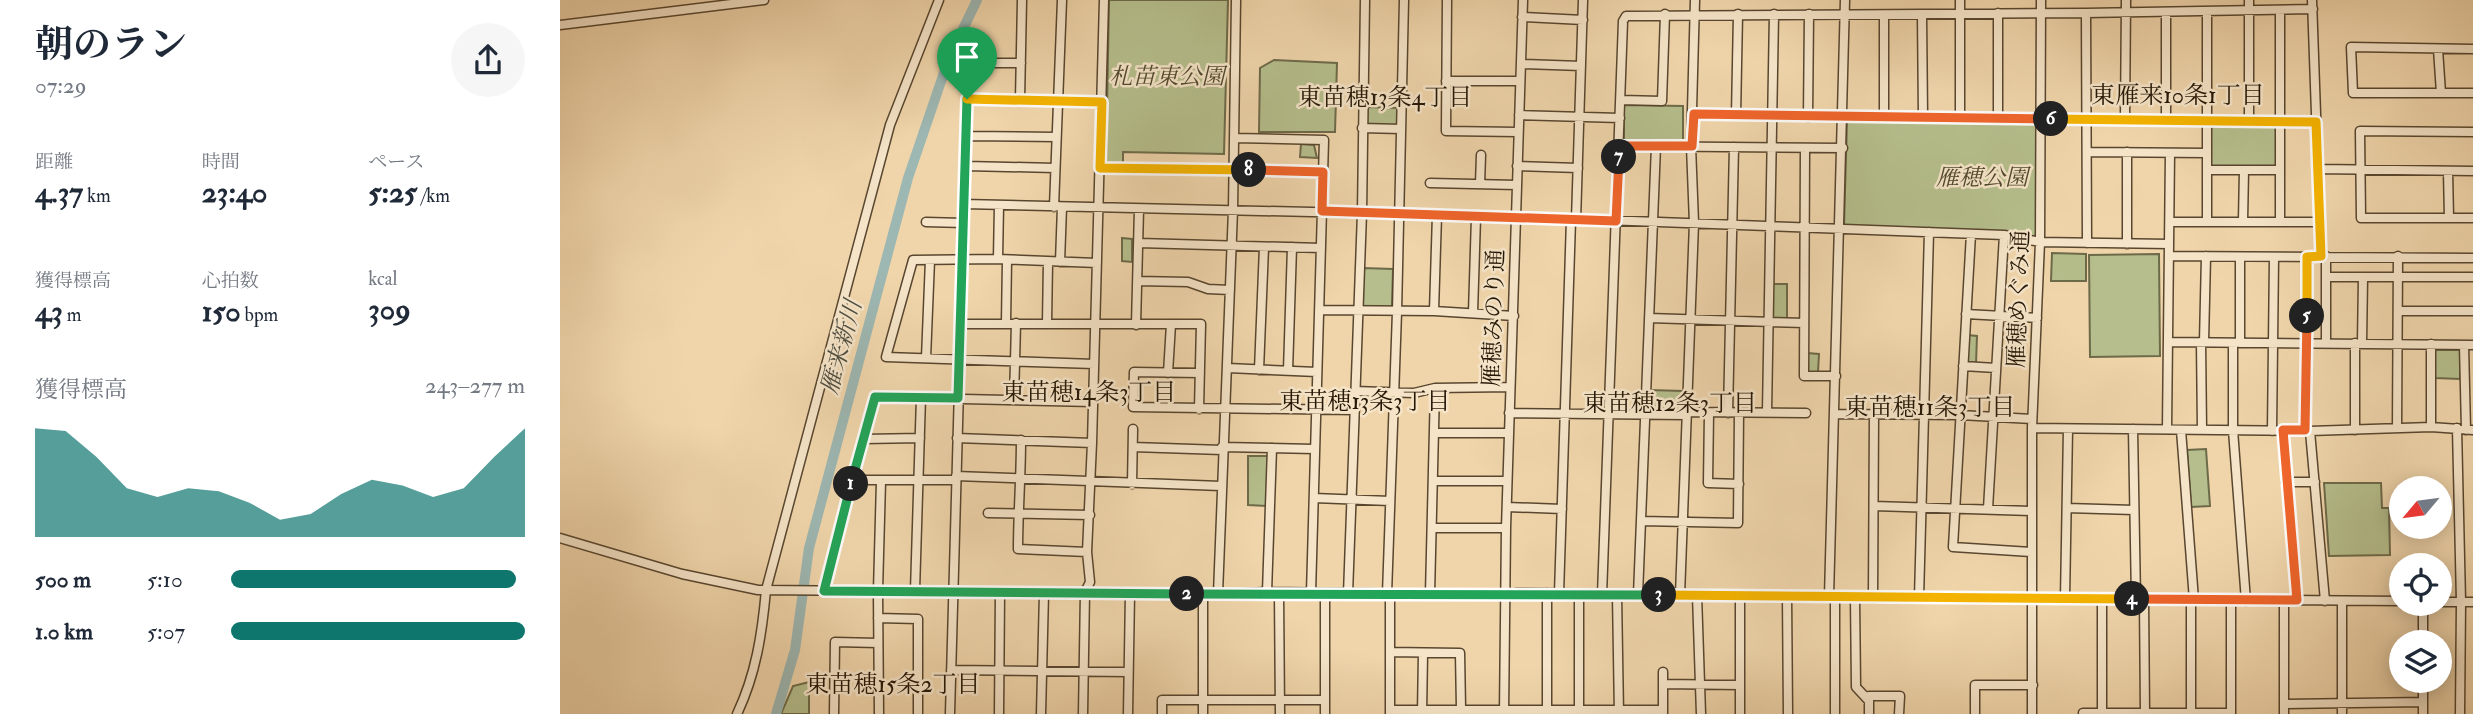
<!DOCTYPE html>
<html lang="ja">
<head>
<meta charset="utf-8">
<style>
	body { margin:0; font-family:"IM FELL Double Pica","Noto Serif JP",serif; background:#f6f6f7; color:#1f2937; height:100vh; display:flex; flex-direction:column; font-size:26px; white-space:nowrap }
	* { box-sizing:border-box; margin:0 }
	p { font-size:23px; color:#747a83 }
	.icon { flex:none; width:38px; height:38px; fill:none; stroke:currentColor; stroke-width:2; stroke-linecap:round; stroke-linejoin:round }
	.map { position:relative; flex:1; overflow:hidden }
	.sheet { display:flex; flex-direction:column; background:#fff; width:560px }
	.sheet>* { flex:none }
	.needle { width:46px; rotate:241deg }
	.fabs { position:absolute; left:1829px; top:476px; display:grid; gap:14px }
	.fabs a { display:grid; place-items:center; width:63px; height:63px; border-radius:50%; background:#fff; box-shadow:0 4px 18px #0003; font-size:35px }
	.pin { position:absolute; display:grid; place-items:center; width:60px; height:60px; color:#fff; margin:-72px -30px; border-radius:50% 50% 50% 0; rotate:-45deg; box-shadow:0 0 7px #0007 }
	.pin .icon { rotate:45deg }
	.km { position:absolute; width:35px; height:35px; margin:-18px; border-radius:50%; background:#222; color:#fff; font-size:19px; line-height:35px; text-align:center }
	.round { display:grid; place-items:center; flex:none; width:74px; height:74px; border-radius:37px; background:#f6f6f7 }
	.summary { display:flex; align-items:center; justify-content:space-between; height:119px; padding:0 35px }
	h1 { font-size:38px; font-weight:700; line-height:52px }
	.metrics { display:grid; grid-template-columns:repeat(3,1fr); gap:10px; height:119px; padding:7px 35px }
	.metrics div { display:grid; align-content:center }
	.metrics b { font-size:30px; font-weight:700 }
	.metrics small { font-size:19px; font-weight:400 }
	.metrics p { font-size:19px }
	.chart { height:196px; padding:14px 35px }
	.chart p { display:flex; justify-content:space-between }
	.chart svg { width:100%; height:126px; margin-top:7px; fill:#0f766e; opacity:.7 }
	ul { padding:0 35px; list-style:none; font-size:23px }
	li { display:grid; grid-template-columns:112px 84px 1fr; align-items:center; height:52px }
	li i { height:18px; border-radius:9px; background:#0f766e }
	main { display:flex; flex:1; min-height:0 }
	.map>svg:first-child { display:block }
</style>
</head>
<body>
<main>
<section class="sheet">
<div class="summary"><div><h1>朝のラン</h1><p>07:29</p></div><a class="round"><svg class="icon" aria-label="share" viewBox="0 0 24 24"><path d="M12 15V3M7 8l5-5 5 5M5 13v7h14v-7"/></svg></a></div>
<div class="metrics">
<div><p>距離</p><b>4.37<small> km</small></b></div>
<div><p>時間</p><b>23:40</b></div>
<div><p>ペース</p><b>5:25<small> /km</small></b></div>
</div>
<div class="metrics">
<div><p>獲得標高</p><b>43<small> m</small></b></div>
<div><p>心拍数</p><b>150<small> bpm</small></b></div>
<div><p>kcal</p><b>309</b></div>
</div>
<div class="chart"><p><span>獲得標高</span>243–277 m</p>
<svg viewBox="0 0 160 44" preserveAspectRatio="none"><path d="M0 44V6L10 7L20 16L30 27L40 30L50 27L60 28L70 32L80 38L90 36L100 29L110 24L120 26L130 30L140 27L150 16L160 6V44z"/></svg>
</div>
<ul>
<li><b>500 m</b>5:10<i style="width:97%"></i></li>
<li><b>1.0 km</b>5:07<i style="width:100%"></i></li>
</ul>
</section>
<div class="map">
<svg width="1913" height="714" viewBox="0 0 1913 714">
	<rect width="100%" height="100%" fill="#f0d5ab"/>
	<filter id="stains"><feTurbulence type="fractalNoise" baseFrequency=".00286" numOctaves="4"/><feColorMatrix values="0 0 0 0 .2 0 0 0 0 .09 0 0 0 0 .02 0 0 0 .5 -.17"/></filter>
	<radialGradient id="worn" r=".72"><stop offset=".6" stop-color="#630" stop-opacity="0"/><stop offset="1" stop-color="#630" stop-opacity=".3"/></radialGradient>
	<path fill="#b5be8c" stroke="#6d6a49" stroke-width="2" d="M549 0H668L664 154 563 152V165H546Z
		M714 60 777 63 775 132H699L700 68Z
		M1064 105 1123 106V142H1064Z
		M807 107 837 108V124L834 126 809 125 807 123Z
		M1287 121 1479 122V242L1445 233 1284 226Z
		M1651 124 1717 125V168H1651Z
		M741 144 754 145 757 158 740 157Z
		M562 238 572 239V262L562 261Z
		M1492 253 1526 254V281H1491Z
		M1599 254 1600 356 1530 357 1529 255Z
		M803 268 833 269 832 305 830 308H804L801 305Z
		M1212 284H1227V318H1212Z
		M1407 335 1417 336 1416 364 1405 363Z
		M1875 350H1901L1900 379 1875 378Z
		M1247 353 1259 354 1258 372H1246Z
		M1089 390 1123 391 1122 411H1089Z
		M1646 449 1650 506 1631 507 1627 450Z
		M688 456H708L707 506 688 505Z
		M1764 483H1821L1822 508H1829L1830 555 1769 556Z
		M249 682V714H221L233 686Z"/>
	<g fill="none" stroke-linecap="round" stroke-linejoin="round">
		<path stroke="#9db7b2" stroke-width="10" d="M216 714 235 650 249 548 348 178 389 58 417 0"/>
		<g stroke="#58462f" stroke-width="11">
			<path id="minor" d="M887 0 886 131 958 132
				M1752 0 1761 256
				M1720 10V222
				M1647 11V222
				M1438 13V118
				M1526 13 1527 243
				M1362 15 1363 117
				M962 17 1023 20
				M0 25 204 0
				M1878 49 1881 93
				M1913 49 1791 47 1793 93H1913
				M418 63H461
				M961 64 1021 66
				M886 81H960
				M460 100 462 0
				M1061 100 1102 101 1105 14
				M1134 114 1757 122
				M959 115 1060 118
				M1176 115 1178 14
				M1248 117 1249 14
				M1324 117V15
				M1400 118V0
				M1565 120 1566 0
				M1606 121V12
				M1689 121V0
				M802 128 841 129
				M1913 132 1800 131 1801 218H1913
				M407 136 496 137
				M675 138 764 140 751 593
				M1059 146 1283 148
				M1245 148 1244 376H1276
				M1527 152 1647 153
				M406 166 495 168
				M957 166 1018 168
				M540 168 763 172
				M1758 169 1913 171
				M1647 170H1720
				M1888 171 1889 218
				M870 183 957 185
				M920 184 921 155
				M404 204 963 217 1444 235 1480 242 1609 244
				M494 207 502 0
				M1016 220 1023 0
				M1683 221 1684 170
				M366 222 404 223
				M1610 222H1760
				M1411 234 1393 547 1471 552
				M579 243 761 248
				M1567 244V152
				M1609 256 1913 258
				M1680 257V343
				M438 259 439 205
				M500 262 502 207
				M1766 277H1913
				M578 281 628 282 648 289 670 290
				M759 310 874 311 954 316
				M874 311 877 215
				M1839 311H1913
				M913 313 916 217
				M1406 314 1477 318
				M1089 318 1244 323
				M446 323 447 260
				M487 323 488 262
				M401 324H641L639 409
				M576 325 579 209
				M1608 342 1913 345
				M1641 342 1642 430
				M1644 342 1646 256
				M1673 343V430L1686 601
				M1766 343V256
				M1795 343V430
				M1802 343 1803 278
				M1871 344V427
				M1904 345 1906 430
				M366 358 370 260
				M534 364 326 357 353 260 438 259 537 263
				M1403 366 1436 368
				M668 368 757 372
				M699 370 704 247
				M728 371 732 247
				M608 373 611 324
				M640 373 574 372 573 407 795 410
				M795 391 854 393 875 388 950 387
				M454 400 456 323
				M1126 412 1246 413
				M1207 412 1214 14
				M949 413 1126 415
				M1149 413 1148 483 1179 484
				M1168 413 1174 147
				M1275 414 1400 415 1472 419
				M1472 428 1750 431 1871 427 1913 430
				M1837 428 1838 256
				M1897 428 1901 602 1900 714
				M1573 429 1576 599
				M1607 429 1610 153
				M1621 430 1634 600
				M1723 430 1737 600
				M1712 431 1714 257
				M1745 431 1747 257
				M1750 431 1765 601
				M874 433H949
				M397 438 532 443
				M304 439 360 438
				M461 440C461 477 458 513 458 549L527 552
				M573 447 662 450
				M662 447 754 449
				M396 476 661 486
				M292 480H396
				M874 481H947
				M1726 482H1755
				M572 484 573 429
				M754 498 830 501
				M1314 506 1471 511
				M947 507 1002 509
				M1507 508 1574 510
				M1428 509 1444 235
				M428 513 530 515
				M1081 521 1178 523 1179 413
				M872 528H946
				M0 538 122 574 198 590 666 594 707 592 945 595 957 593 1841 601
				M264 591 315 397 533 402
				M355 591 361 397
				M707 592 712 448
				M719 593 720 714
				M658 594 673 210 676 0
				M788 594 802 213 805 0
				M827 594 837 312 844 0
				M830 594V713
				M870 594 875 388
				M999 594 1011 220
				M1019 594V714
				M1042 595 1063 21 1066 16 1526 13 1753 9
				M1057 595 1059 714
				M1078 595 1096 146
				M1120 595 1134 223 1131 146 1135 0
				M1137 595 1141 714
				M1180 596V714
				M1227 596 1228 714
				M1269 597 1285 0
				M1275 597V714
				M1295 597 1296 687 1309 701
				M1313 598 1314 414
				M1359 598 1369 232
				M1505 599 1508 429
				M1542 599V714
				M1584 599 1585 714
				M1631 600V714
				M1724 600V714
				M1671 601V714
				M1782 601V714
				M1880 602H1913
				M1863 604V642
				M318 618 358 619V714
				M830 652 900 653 901 709
				M391 670 568 672
				M1863 681V714
				M1104 684 1180 685
				M1724 704 1863 702
				M830 710H1103
				M987 713V593
				M1523 713H1671
				M177 714C196 674 202 634 206 590L330 125 379 0
				M274 714 275 642 318 643
				M319 714 318 591 321 481
				M390 714 407 99 542 102
				M439 714 440 592
				M481 714 484 593
				M523 714 525 592 530 582 527 552 532 443 544 0
				M568 714 570 593
				M602 714V700H765
				M643 714V594
				M765 714V594
				M862 714 863 653
				M944 714 946 528 963 0
				M1103 714V672
				M1309 714V696H1340L1339 714
				M1415 714V685H1473
				M1472 714V428L1480 242 1481 0"/>
		</g>
		<use href="#minor" stroke="#f5e4c8" stroke-width="8"/>
	</g>
	<g fill="none" stroke-linecap="round" stroke-linejoin="round">
		<g stroke="#fff" stroke-width="14">
			<path id="split-1" d="M291 484 315 397 398 398 407 99"/>
		</g>
		<g stroke="#fff" stroke-width="14">
			<path id="split-2" d="M291 484 264 591 627 594"/>
		</g>
		<g stroke="#fff" stroke-width="14">
			<path id="split-3" d="M627 594 1099 595"/>
		</g>
		<g stroke="#fff" stroke-width="14">
			<path id="split-4" d="M1099 595 1572 599"/>
		</g>
		<g stroke="#fff" stroke-width="14">
			<path id="split-5" d="M1572 599 1737 600 1723 430H1745L1747 316"/>
		</g>
		<g stroke="#fff" stroke-width="14">
			<path id="split-6" d="M1491 119 1756 122 1761 256 1747 257V316"/>
		</g>
		<g stroke="#fff" stroke-width="14">
			<path id="split-7" d="M1059 157V146H1132L1134 114 1491 119"/>
		</g>
		<g stroke="#fff" stroke-width="14">
			<path id="split-8" d="M689 170 763 172 762 211 1056 221 1059 157"/>
		</g>
		<g stroke="#fff" stroke-width="14">
			<path id="split-9" d="M407 99 542 102 540 168 689 170"/>
		</g>
		<use href="#split-1" stroke="#22a559" stroke-width="9"/>
		<use href="#split-2" stroke="#22a559" stroke-width="9"/>
		<use href="#split-3" stroke="#22a559" stroke-width="9"/>
		<use href="#split-4" stroke="#f5b400" stroke-width="9"/>
		<use href="#split-5" stroke="#f0652b" stroke-width="9"/>
		<use href="#split-6" stroke="#f5b400" stroke-width="9"/>
		<use href="#split-7" stroke="#f0652b" stroke-width="9"/>
		<use href="#split-8" stroke="#f0652b" stroke-width="9"/>
		<use href="#split-9" stroke="#f5b400" stroke-width="9"/>
	</g>
	<g text-anchor="middle" stroke-width="5" stroke-linejoin="round" paint-order="stroke">
		<g font-size="23" font-style="italic" fill="#50492e" stroke="#f5e4c8">
			<text x="607" y="84">札苗東公園</text>
			<text x="1422" y="185">雁穂公園</text>
		</g>
		<g font-size="23" fill="#251706" stroke="#f5e4c8">
			<text transform="translate(1458 299) rotate(-88)" y="8">雁穂めぐみ通</text>
			<text transform="translate(933 318) rotate(-88)" y="8">雁穂みのり通</text>
		</g>
		<g font-size="24" fill="#251706" stroke="#f5e4c8">
			<text x="1618" y="103">東雁来10条1丁目</text>
			<text x="825" y="105">東苗穂13条4丁目</text>
			<text x="529" y="400">東苗穂14条3丁目</text>
			<text x="805" y="409">東苗穂13条3丁目</text>
			<text x="1110" y="411">東苗穂12条3丁目</text>
			<text x="1370" y="415">東苗穂11条3丁目</text>
			<text x="333" y="692">東苗穂15条2丁目</text>
		</g>
		<g font-size="24" font-style="italic" fill="#4f4f42" stroke="#f5e4c8">
			<text transform="translate(281 347) rotate(-75)" y="8">雁来新川</text>
		</g>
	</g>
	<rect width="100%" height="100%" filter="url(#stains)"/>
	<rect width="100%" height="100%" fill="url(#worn)"/>
</svg>
<div class="fabs">
<a><svg class="needle" viewBox="-14 -14 28 28"><path d="M0-13l5 13h-10z" fill="#e53935"/><path d="M0 13l5-13h-10z" fill="#747a83"/></svg></a>
<a><svg class="icon" aria-label="locate" viewBox="0 0 24 24"><circle cx="12" cy="12" r="6"/><path d="M12 2v4M12 18v4M2 12h4M18 12h4"/></svg></a>
<a><svg class="icon" aria-label="layers" viewBox="0 0 24 24"><path d="M12 4l9 5-9 5-9-5zM3 14l9 5 9-5"/></svg></a>
</div>
<div class="pin" style="left:407px;top:99px;background:#1e9e55"><svg class="icon" aria-label="arrive" viewBox="0 0 24 24"><path d="M6 21V4h12l-3 4 3 4H6"/></svg></div>
<b class="km" style="left:291px;top:484px">1</b>
<b class="km" style="left:627px;top:594px">2</b>
<b class="km" style="left:1099px;top:595px">3</b>
<b class="km" style="left:1572px;top:599px">4</b>
<b class="km" style="left:1747px;top:316px">5</b>
<b class="km" style="left:1491px;top:119px">6</b>
<b class="km" style="left:1059px;top:157px">7</b>
<b class="km" style="left:689px;top:170px">8</b>
</div>
</main>
</body>
</html>
